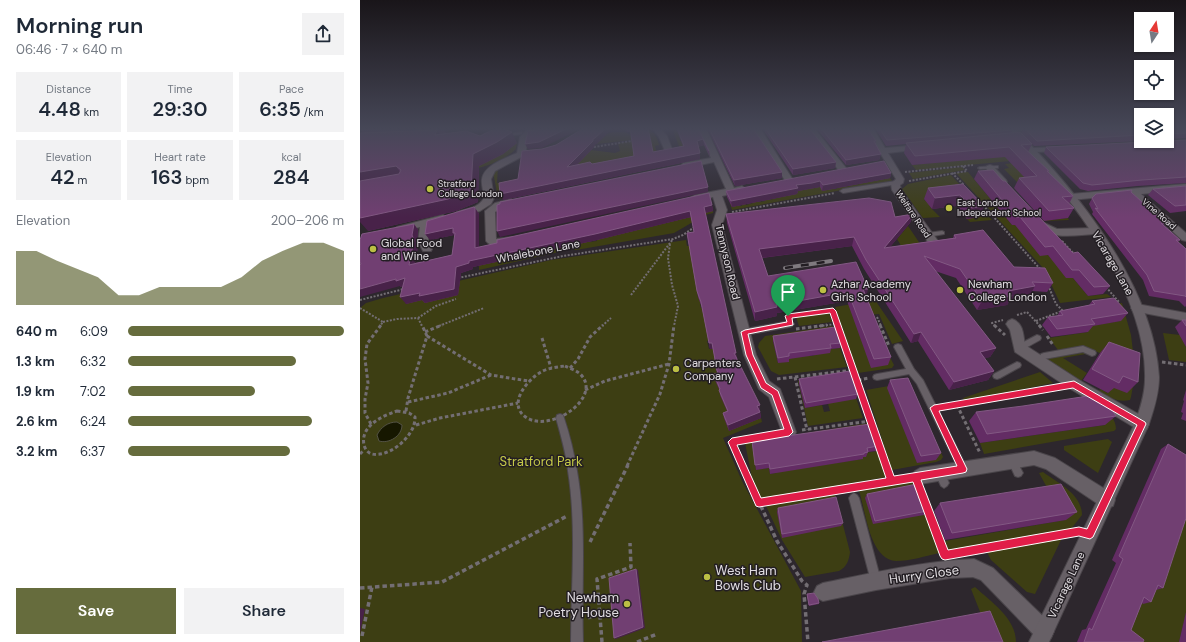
<!DOCTYPE html>
<html lang="en">
<head>
<meta charset="utf-8">
<style>
	body { margin:0; font-family:"DM Sans",sans-serif; background:#f2f2f3; color:#1f2937; height:100vh; display:flex; flex-direction:column; font-size:15px; white-space:nowrap }
	* { box-sizing:border-box; margin:0 }
	p { font-size:13px; color:#747a83 }
	.icon { flex:none; width:22px; height:22px; fill:none; stroke:currentColor; stroke-width:2; stroke-linecap:round; stroke-linejoin:round }
	.map { position:relative; flex:1; overflow:hidden }
	.side { display:flex; flex-direction:column; background:#fff; width:360px }
	.side>* { flex:none }
	.needle { width:26px; rotate:12deg }
	.tools { position:absolute; left:774px; top:12px; display:grid; gap:8px }
	.tools a { display:grid; place-items:center; width:40px; height:40px; border-radius:0px; background:#fff; box-shadow:0 1px 3px #0004; font-size:20px }
	.pin { position:absolute; display:grid; place-items:center; width:34px; height:34px; color:#fff; margin:-41px -17px; border-radius:50% 50% 50% 0; rotate:-45deg; box-shadow:0 0 4px #0007 }
	.pin .icon { rotate:45deg }
	.round { display:grid; place-items:center; flex:none; width:42px; height:42px; border-radius:0px; background:#f2f2f3 }
	.headline { display:flex; align-items:center; justify-content:space-between; height:68px; padding:0 16px }
	h1 { font-size:22px; font-weight:600; line-height:30px }
	.figures { display:grid; grid-template-columns:repeat(3,1fr); gap:6px; height:68px; padding:4px 16px }
	.figures div { display:grid; align-content:center; border-radius:0px; background:#f2f2f3; text-align:center }
	.figures b { font-size:20px; font-weight:600 }
	.figures small { font-size:11px; font-weight:400 }
	.figures p { font-size:11px }
	.chart { height:112px; padding:8px 16px }
	.chart p { display:flex; justify-content:space-between }
	.chart svg { width:100%; height:72px; margin-top:4px; fill:#666c3d; opacity:.7 }
	.cta { display:flex; gap:8px; margin-top:auto; padding:8px 16px }
	.cta a { flex:1; height:46px; border-radius:0px; background:#666c3d; color:#fff; font-size:16px; font-weight:600; line-height:46px; text-align:center }
	.cta a+a { background:#f2f2f3; color:#1f2937 }
	ul { padding:0 16px; list-style:none; font-size:13px }
	li { display:grid; grid-template-columns:64px 48px 1fr; align-items:center; height:30px }
	li i { height:10px; border-radius:5px; background:#666c3d }
	main { display:flex; flex:1; min-height:0 }
	.map>svg:first-child { display:block }
</style>
</head>
<body>
<main>
<section class="side">
<div class="headline"><div><h1>Morning run</h1><p>06:46 · 7 × 640 m</p></div><a class="round"><svg class="icon" aria-label="share" viewBox="0 0 24 24"><path d="M12 15V3M7 8l5-5 5 5M5 13v7h14v-7"/></svg></a></div>
<div class="figures">
<div><p>Distance</p><b>4.48<small> km</small></b></div>
<div><p>Time</p><b>29:30</b></div>
<div><p>Pace</p><b>6:35<small> /km</small></b></div>
</div>
<div class="figures">
<div><p>Elevation</p><b>42<small> m</small></b></div>
<div><p>Heart rate</p><b>163<small> bpm</small></b></div>
<div><p>kcal</p><b>284</b></div>
</div>
<div class="chart"><p><span>Elevation</span>200–206 m</p>
<svg viewBox="0 0 160 44" preserveAspectRatio="none"><path d="M0 44V11L10 11L20 17L30 22L40 27L50 38L60 38L70 33L80 33L90 33L100 33L110 27L120 17L130 11L140 6L150 6L160 11V44z"/></svg>
</div>
<ul>
<li><b>640 m</b>6:09<i style="width:100%"></i></li>
<li><b>1.3 km</b>6:32<i style="width:78%"></i></li>
<li><b>1.9 km</b>7:02<i style="width:59%"></i></li>
<li><b>2.6 km</b>6:24<i style="width:85%"></i></li>
<li><b>3.2 km</b>6:37<i style="width:75%"></i></li>
</ul>
<div class="cta"><a>Save</a><a>Share</a></div>
</section>
<div class="map">
<svg width="826" height="642" viewBox="0 0 826 642">
	<rect width="100%" height="100%" fill="#2d272d"/>
	<path fill="#3d3e13" d="M279 128C292 128 296 133 299 145L295 146 297 153 320 149 312 128H324L316 129 317 132 325 131 326 132 319 133 320 136 327 135 320 137V141H329L323 142V146L331 145 323 147 326 149 331 148 332 150 328 151 329 152 318 153 320 157H318L317 155H308L307 157 306 156H302L304 160 299 161 297 158 289 159V163L286 159 278 161 280 165 277 166 275 162 266 164 267 168 265 165 257 166 256 170 254 166 245 168 246 172H245L243 169 234 172 231 168 224 172 225 176 222 177 221 173 214 174 215 179 209 177 208 176 202 177 203 181 200 182 199 178 191 179 192 183 189 184V181H179L180 186H178L177 182 167 184 168 188 166 189V185L160 186V188L153 191V189H142L143 199 138 198 133 172 138 166 137 183 162 178 163 168C184 165 216 165 231 150L255 153 260 151 258 143 272 141 275 153 291 151 292 147 290 146 289 141 291 140 289 139 287 133Z
		M254 132H265L272 136V140L236 144V140L243 135Z
		M157 142 156 149C146 159 127 167 113 169L152 147V144Z
		M660 154 672 159 556 170 552 165Z
		M662 162 672 185 692 220 708 218 709 220 684 221 661 186 644 169 649 168 645 164Z
		M602 167 605 170 553 179 549 173Z
		M608 172 652 225H655L713 278 728 296 747 294 751 297 700 303 684 269 596 173Z
		M591 175 632 220 610 222 607 219 599 194 564 198 565 201 569 200 570 207 580 217 563 218 542 189 548 184Z
		M530 178 532 181 372 210 370 203 378 205 379 206H382L380 202 384 201 386 205 393 203 391 199H395L397 202 405 201 406 197 409 200C425 197 440 188 458 187 464 186 470 190 477 189L476 187 480 183 483 187 489 186 490 181 493 185 500 184V179L503 183Z
		M353 210V213L345 215 314 233 216 250 212 249 119 270V264L191 251 195 249 194 244 226 242 225 236H227L229 242 237 241 235 234 287 222 290 227Z
		M548 226 565 251 546 254 537 239Z
		M326 240 327 246 351 243 337 290 338 297 343 303H340L341 308 352 307 347 329 348 337 358 339 347 341 349 349 360 347 359 379 355 380 369 402V430L401 418 402 422 363 438 382 481 441 591 442 642H0V308L6 303 23 298 191 260Z
		M515 300 543 341 532 344 519 314 508 315 534 365 532 368 498 373 475 307Z
		M762 303 771 335 775 368 770 364 721 346 698 350 689 338 728 332 724 327 760 321 736 307Z
		M469 313 472 322 439 326 436 317Z
		M472 326 475 333 413 341 418 363 427 355 452 356 469 349 480 348 487 367 419 375 411 371 398 347 399 343 405 336Z
		M803 333 820 335 826 347V362L809 360Z
		M726 352V354L703 358 727 373 721 381 685 358Z
		M680 372 693 383 605 401 603 398Z
		M488 374 439 384 445 408 462 405 464 412 470 411 467 400 495 395 503 418 448 426 438 381Z
		M775 375 771 397 770 400C758 403 749 397 739 391L740 389 748 393 752 387Z
		M546 383 572 450 579 448 583 457 581 460 576 462 532 470 506 390Z
		M719 396C733 404 756 411 756 429L754 431 624 454 620 443 745 425 730 404Z
		M508 423 509 429 393 446 396 469 409 468 410 474 416 473 415 467 476 463 502 459 505 453 517 451 526 477 402 500 392 478 385 443Z
		M748 439 752 442 738 473 704 450V446Z
		M683 472C698 483 722 494 722 515L711 529 588 551 585 541 705 520 679 473Z
		M553 481 579 553C566 556 550 561 536 561 509 559 506 511 499 491Z
		M475 494 490 552C489 560 487 567 479 571L445 577 422 540 406 506Z
		M826 504V614L819 642H776L763 632Z
		M697 537 701 540 675 594 667 592 631 560 626 550Z
		M615 587C631 602 656 618 656 642H632L611 589Z"/>
	<path fill="#161700" stroke="#535244" d="M37 422 42 425C42 436 29 444 19 441L17 435C21 427 28 422 37 422Z"/>
	<g fill="none" stroke-linecap="round" stroke-linejoin="round">
		<g stroke="#4a454a" stroke-width="2">
			<path id="lane" d="M665 128H682L680 129 652 131 650 130 652 129Z
				M160 132H162V134L146 136 144 135Z
				M636 166H638V168L620 169 618 168 620 167Z
				M536 181 538 182V184L483 193 480 191 483 189Z
				M582 231 584 232V234L568 237 565 235 568 233Z
				M430 321 432 322 434 324 432 326 430 327 385 335 382 334 381 332 382 330 385 329Z
				M677 335 680 336 681 338 680 340 662 350H656L655 348 656 346Z
				M538 344 541 345 554 369 563 380 606 466 607 469 606 472 603 473 600 472 557 384 549 374 517 380 514 379 513 377 514 375 517 374 546 369 534 347 535 345Z
				M723 346 735 351 736 353 735 355 732 356 723 352 684 359 681 358 680 356 681 354 684 353Z
				M657 362 660 363 661 365 660 367 640 378 637 379 634 378 633 376 634 374Z
				M200 414 203 415 204 418C210 436 214 453 217 471 227 527 221 586 223 642H211C211 586 217 527 208 471 206 453 201 436 196 418L197 415Z
				M652 457 655 458 663 473 661 476 658 477 655 476 648 461 649 458Z
				M580 469 583 470 589 483 587 486 584 488 581 486 575 473 577 470Z
				M494 493 497 495 499 498 521 581 520 585 516 586 512 585 511 581 489 498 491 495Z"/>
		</g>
		<g stroke="#4a454a" stroke-width="2">
			<path id="street" d="M168 128H176L168 137 166 151 180 150V154L163 156 135 171 131 179 134 198 131 204 120 211 100 217 97 216 95 214 97 212C106 209 119 208 124 198 124 192 121 185 122 179 124 165 146 158 157 153L160 137Z
				M292 128H300L307 136 312 149 311 151H305L299 137Z
				M338 128H346L374 188 382 186 386 189 385 191 362 196 367 210 362 225 396 355 409 381 420 389 436 432 434 437 429 439 424 437 409 397 399 389 384 355 352 225 357 210 353 197 335 201 330 198 335 195 366 189 354 162 326 168 322 165 323 163 351 158Z
				M392 128H400L433 180 432 182H426Z
				M446 128H454L486 168 487 170 486 172H480Z
				M505 128H513L525 148 561 145 565 147 561 149 528 153 544 179 543 183 540 185 541 190 578 241 579 243 578 245H570L532 190 531 184 536 179Z
				M701 147 705 149 704 151 673 152 669 150 673 148Z
				M630 165 633 166 646 180 647 182 646 184H640L627 170 626 168 627 166Z
				M826 184V190L781 194 826 233V241L822 240 772 194 711 200 706 197 711 194Z
				M151 199 156 202 154 204 141 207 135 212 136 239 152 237 157 240C151 247 132 249 126 241L125 211 135 203Z
				M83 215 88 218 86 220 70 224 68 241 72 249 71 251H63L58 241 60 227 40 232 35 229 37 227Z
				M678 220 697 229 735 228 740 231 735 234C716 235 687 241 673 223Z
				M777 304 826 313V321L773 311 771 308 773 305Z
				M652 319C664 323 663 335 665 345L719 380 787 419 789 424 787 429 782 430 777 429 709 388 655 352 650 330 646 324 648 321Z
				M674 451 695 458 753 494 755 500 753 506 747 508 741 506 686 469 674 465 560 484 555 481 552 476 555 471 560 468Z
				M614 559 633 568 691 624 694 631 691 638 684 641 677 638 621 580 613 577 590 578 516 590 463 601 457 598 454 592 457 586 463 583C513 573 563 561 614 559Z"/>
		</g>
		<g stroke="#4a454a" stroke-width="2">
			<path id="secondary" d="M646 128H654C716 189 794 286 799 377 799 393 794 409 789 424L689 642H669L775 423C780 409 785 394 785 379 787 309 736 233 693 180 679 162 661 146 646 128Z"/>
		</g>
		<path stroke="#736e73" stroke-width="2" stroke-dasharray="2 1.5" stroke-linecap="butt" d="M234 147 272 141
			M545 172 613 165
			M592 173 604 185
			M549 181 607 171 603 166
			M623 205 681 270
			M372 212 475 193
			M702 241 715 255
			M310 244 308 258 312 285 318 306 314 326
			M98 278 203 256 313 239 323 235 336 226
			M688 285 696 304 703 311
			M746 287 759 302
			M271 295 313 239
			M0 300 44 289
			M0 308 23 322 20 326
			M657 315 667 312 680 326
			M433 316 473 311 477 324
			M517 317 521 326
			M58 318 76 306 96 299
			M676 321 702 311
			M23 322 37 319 58 318 62 326
			M79 326 124 308
			M242 326 251 318
			M459 326 477 324 478 326
			M635 326 632 323 643 320"/>
		<path stroke="#736e73" stroke-width="3" stroke-dasharray="3.5 2.5" stroke-linecap="butt" d="M477 325 511 421
			M520 325 529 346
			M634 325 645 335
			M679 325 683 330
			M436 329 467 325
			M65 332 82 325
			M67 336 131 375 168 381
			M687 336 693 345
			M182 338 191 368
			M802 362 826 365
			M205 366C209 368 215 370 219 373 245 395 193 433 167 418 146 405 167 380 181 372 188 368 197 367 205 366Z
			M210 368 218 359 230 337 243 325
			M435 377 447 430
			M417 379 494 370
			M498 380 509 378
			M225 390 245 381 309 364
			M48 402 88 393 131 375
			M597 405 620 453
			M583 407 698 388
			M37 411 49 413 55 417C56 435 30 458 12 454 8 453 5 449 4 445 0 426 22 416 37 411Z
			M46 411 48 398 67 336 62 325
			M11 424 5 413V399L8 383 5 359 7 344 21 325
			M56 425 80 418 158 403
			M442 430 511 421 526 466
			M0 454 4 450
			M267 466 300 394 309 364 314 325
			M383 466 372 442 417 433"/>
		<path stroke="#736e73" stroke-width="3.5" stroke-dasharray="4.5 3" stroke-linecap="butt" d="M382 465 417 541 442 581 447 585 444 594 448 642
			M526 465 531 481 548 478
			M560 489 585 555
			M399 503 531 481
			M230 542 268 465
			M601 553 716 532
			M0 588 82 582 207 516
			M228 618 239 613
			M2 636 12 587
			M242 642 237 579 271 567 270 543
			M277 642 297 634"/>
		<use href="#lane" fill="#676066" fill-rule="evenodd"/>
		<use href="#street" fill="#676066" fill-rule="evenodd"/>
		<use href="#secondary" fill="#676066" fill-rule="evenodd"/>
		<g stroke="#7f7a7f" stroke-width="4">
			<path id="rail" d="M425 268 471 261"/>
		</g>
		<use href="#rail" stroke="#231e23" stroke-width="2.5" stroke-dasharray="8" stroke-linecap="butt"/>
	</g>
	<path fill="#632c64" d="M4 128H90L87 133 120 136 157 143 143 154 119 166 118 202 96 211 8 231 2 133 1 130Z
		M265 128H288L293 152 323 146 316 128H338L349 151 350 157 344 145 338 147 340 159 143 200 182 149 196 145 237 144H235L234 147 217 165 232 164 274 156 271 132H267Z
		M347 128H393L422 172V178L375 186Z
		M402 128H449L476 162 475 168 433 175Z
		M456 128H507L516 141 515 144 521 154 519 160 486 165Z
		M515 128H651L653 130 651 133H661L663 128H656H781V141L674 146 672 144 668 152 689 171 688 173 713 196 709 204 714 208 708 218 684 221 654 188 659 178 664 177 645 157 552 165 544 153 546 144 526 146Z
		M807 128H826V138L807 139Z
		M826 140V183L777 186 728 191 720 189 684 153 686 147Z
		M618 171 643 181 713 253 750 286 743 294 728 296 713 278H706L688 255 680 256 655 225H652L614 179Z
		M531 173 530 178 462 191 460 187 438 191 437 194 372 207 367 197 366 191Z
		M603 184 624 206 620 217 607 219 596 206 572 209 564 199 568 188Z
		M826 186V211L810 213 788 195 793 189Z
		M771 192 805 223 803 225 820 240 818 242 826 249V306L825 307 819 301 789 296 783 280 732 214 733 212 729 204 732 198Z
		M352 205 353 211 345 213 377 359 400 411 401 418 369 431 364 418 363 413 367 411 360 395 359 389 355 380 354 374 357 373 355 365H356L353 349H350L342 308 338 297 327 233 334 232 331 217 237 240 113 267V269L101 273 98 295 65 303 62 300 46 304 43 286 41 287 40 286 54 224 58 230 57 241 58 246 55 263 92 255 95 237 94 235 70 240 115 208 119 214V247Z
		M366 214 535 217 553 214 550 223 530 247 593 238 594 235 654 267 693 283 687 292 672 291 670 295 651 299 647 305 617 310 596 278 575 271 636 348 630 357 624 358 634 371 628 380 589 390 558 341 551 343 504 269 492 246 402 258 408 276 506 296 531 357 528 365 511 368 487 301 417 313V316L395 321 367 223Z
		M732 301 768 313 761 321 733 326 728 332 691 337 682 325 688 317 697 316 700 311 729 305Z
		M822 320H826V347L815 327Z
		M413 336 481 343 480 348 471 349 470 353 429 359V362L418 363 413 341Z
		M749 342 778 382 767 393 754 388 748 393 723 380 740 353Z
		M439 379 498 394 496 399 445 408 439 384Z
		M530 380 581 453 576 460 557 463 527 388Z
		M826 390V421L821 419 823 413 821 412 824 401 823 400Z
		M616 412 756 416 745 425 620 443 609 421Z
		M392 441 518 446 516 451 508 452 506 457H503V459L410 474 409 468 396 470Z
		M808 444 803 588 796 590 791 602 783 604 782 603 771 630 783 642H717L722 630 726 629 756 563 752 560 801 449Z
		M507 494 567 511 564 515 513 524 505 498Z
		M580 503 717 512 706 520 585 540 574 511Z
		M418 508 483 523 481 526 422 538 417 512Z
		M447 594 459 603V604L449 606 447 596Z
		M826 612V642H819Z"/>
	<path fill="#482249" d="M47 128H58H55L56 130 51 136Z
		M83 128H90L87 135Z
		M208 128H221L182 148 168 149 165 144Z
		M246 128H253L237 144H235L234 147 209 173 207 167 233 139Z
		M77 130 83 142 75 135Z
		M152 132 157 143 143 154 119 166 118 202 96 211 8 231 0 222V218Z
		M343 139 344 145 337 147V141Z
		M340 153V159L143 200 140 194Z
		M521 154 519 160 486 165V160Z
		M476 162 475 168 433 175V169Z
		M36 166 44 178 0 181V172Z
		M422 172V178L375 186 374 180Z
		M531 173 530 178 462 191 463 185Z
		M460 181V187L438 191 437 194 372 207 371 201 436 185Z
		M348 187V192L140 237 137 231Z
		M600 195 596 206 572 209 575 198Z
		M352 205 353 211 345 213 344 207Z
		M624 206 620 217 607 219 612 208Z
		M115 208 119 214V254L115 248Z
		M330 211 331 217 237 240 113 267V269L101 273 98 295 65 303 62 300 46 304 40 297 96 267 109 261Z
		M553 214 550 223 522 257 524 248Z
		M54 224 58 230 57 241 58 246 54 271 49 265 52 235Z
		M93 228 97 234V239L94 235 70 240 65 234Z
		M494 237 492 246 400 258 399 249Z
		M45 278 51 285 41 287 40 286 0 297V289L36 279Z
		M675 286 670 295 651 299 647 305 617 310 622 301 648 291Z
		M503 289H508L506 298Z
		M488 292 487 301 417 313V316L395 321V312L416 305Z
		M561 332 558 341 551 343 554 334Z
		M349 343H352L353 349H350Z
		M636 348 630 357 615 361 620 352Z
		M374 353H376L377 359H375Z
		M634 371 628 380 589 390 594 382Z
		M400 405V411H398L397 406Z
		M400 412 401 418 369 431 368 425Z
		M276 569 278 570 285 628 256 639 254 638Z
		M0 608 5 609 0 633Z"/>
	<path fill="#713f72" stroke="#825883" d="M4 128H47L1 130Z
		M141 128 152 132 137 142 113 154 111 190 88 199 0 218V181L39 174 41 170 36 166 0 172V133L77 130 75 135 106 131 120 136 130 131Z
		M183 128H208L179 142 165 144 168 131 183 129Z
		M224 128H246L235 138 233 139V141L207 167 230 162 232 164 274 156 270 128H288L293 152 324 146 317 128H338L349 151 343 139 337 141 340 153 140 194 139 183 158 179 162 151 182 149 196 145Z
		M349 128H393L422 172 374 180Z
		M405 128H449L476 162 433 169Z
		M461 128H507L516 141H514L521 154 486 160Z
		M519 128H651L653 130 527 140Z
		M664 128H781V135L677 141Z
		M807 128H826V133L807 134Z
		M660 132 672 144 661 145 689 171H687L713 196 702 197 714 208 689 211 659 178 677 176 649 147 555 156 546 143Z
		M826 140V177L782 180 732 185 723 183 686 147Z
		M341 161 348 187 137 231V205L140 204V202Z
		M524 161 531 173 463 185 460 181 452 183 436 185 438 188 371 201 366 191Z
		M633 170 643 181H645L713 253 718 252 750 286 734 287 719 270H712L693 246 685 247 660 217H656L618 171Z
		M603 184 624 206 612 208 600 195 575 198 568 188Z
		M826 186V205L815 206 793 189Z
		M772 190 771 192 805 223H801L820 240H816L826 249V297L825 296 794 291 787 275 735 208 738 209 732 198 736 194Z
		M349 193 352 205 344 207 376 353H374L400 405 397 406 400 412 368 425 363 413 368 411 359 390 360 389 354 374 358 373 355 365H356L352 343H349L341 302 337 291 327 233 334 232 330 211 235 234 109 261V263L96 267 94 289 59 296 60 293 40 297 45 278 36 281V279L0 289V266L1 263H0V240L2 234 54 224 52 235 54 240 49 265 92 255 95 233H93V228L65 234 67 221 114 207 115 208V248L137 243V240Z
		M509 198 531 202 535 217 553 214 524 248 596 238 594 235 623 230 654 267 685 268 693 283 672 282 675 286 648 291 652 296 622 301 600 269 564 256 636 348 620 352 634 371 594 382 561 332 554 334 506 260 494 237 399 249 408 276 496 262 508 289H503L531 357 514 359 488 292 416 305 417 307 395 312 366 214Z
		M754 298 768 313 731 319 735 324 697 329 688 317 703 315 700 311 735 304 732 301Z
		M822 320H826V326Z
		M475 327 481 343 470 344 471 348 429 353V356L418 358 413 336Z
		M749 342 780 353 778 382 763 376 759 383 732 369Z
		M490 371 498 394 446 403 439 379Z
		M548 378 581 453 561 456 530 380Z
		M741 394 756 416 627 434 616 412 663 406Z
		M510 424 518 446 507 448 508 452 504 453V454L410 469 409 463 395 465 392 441Z
		M808 444 826 455V518L803 588 798 585 791 602 784 597 771 630 784 640 783 642H724L729 628 732 630 763 559 759 556Z
		M557 484 567 511 515 521 507 494Z
		M701 484 717 512 592 533 580 503Z
		M476 497 483 523 422 534 418 508Z
		M276 569 283 627 254 638 249 578Z
		M454 593 458 599 459 603 449 605 447 594Z
		M630 611 643 642H462Z"/>
	<linearGradient id="sky" x2="0" y2="1"><stop stop-color="#191519"/><stop offset="0.59" stop-color="#464757"/><stop offset="1" stop-color="#464757" stop-opacity="0"/></linearGradient>
	<rect width="826" height="218" fill="url(#sky)"/>
	<path fill="#e11d48" stroke="#fff" fill-rule="evenodd" d="M473 308 476 311 534 476 597 466 570 408 574 405 714 381 785 422 786 424 733 537 730 539 719 536 585 560 582 559 580 556 553 482 399 507 396 506 368 442 372 438 424 429 412 395 401 388 386 355 381 332 385 330 427 322 425 316 428 314ZM470 313 526 478 401 498 377 445 429 436 433 432 418 391 406 383 393 355 388 334 433 325 432 318ZM713 388 777 425 727 529 719 527 588 550 561 480 603 473 606 472 607 469 579 411Z"/>
	<g fill="#bcbf44" stroke="#231e23" stroke-width="1.5">
		<circle cx="70" cy="189" r="4"/>
		<circle cx="589" cy="208" r="4"/>
		<circle cx="13" cy="249" r="4"/>
		<circle cx="463" cy="290" r="4"/>
		<circle cx="600" cy="290" r="4"/>
		<circle cx="316" cy="369" r="4"/>
		<circle cx="347" cy="577" r="4"/>
		<circle cx="267" cy="604" r="4"/>
	</g>
	<g text-anchor="middle" stroke-width="3" stroke-linejoin="round" paint-order="stroke">
		<g font-size="9" fill="#e1dde1" stroke="#231e23" text-anchor="start">
			<text x="78" y="187">Stratford<tspan x="78" dy="10">College London</tspan></text>
			<text x="597" y="206">East London<tspan x="597" dy="10">Independent School</tspan></text>
		</g>
		<g font-size="9" fill="#e1dde1" stroke="#231e23">
			<text transform="translate(553 214) rotate(56)" y="3">Welfare Road</text>
			<text transform="translate(799 214) rotate(41)" y="3">Vine Road</text>
		</g>
		<g font-size="11" fill="#e1dde1" stroke="#231e23" text-anchor="start">
			<text x="21" y="247">Global Food<tspan x="21" dy="13">and Wine</tspan></text>
			<text x="471" y="288">Azhar Academy<tspan x="471" dy="13">Girls School</tspan></text>
			<text x="608" y="288">Newham<tspan x="608" dy="13">College London</tspan></text>
			<text x="324" y="367">Carpenters<tspan x="324" dy="13">Company</tspan></text>
		</g>
		<g font-size="11" fill="#e1dde1" stroke="#231e23">
			<text transform="translate(178 251) rotate(-11)" y="4">Whalebone Lane</text>
			<text transform="translate(368 262) rotate(77)" y="4">Tennyson Road</text>
			<text transform="translate(753 263) rotate(60)" y="4">Vicarage Lane</text>
			<text transform="translate(706 585) rotate(-65)" y="4">Vicarage Lane</text>
		</g>
		<g font-size="13" fill="#c5c948" stroke="#231e23">
			<text x="181" y="466">Stratford Park</text>
		</g>
		<g font-size="13" fill="#e1dde1" stroke="#231e23" text-anchor="start">
			<text x="355" y="575">West Ham<tspan x="355" dy="15">Bowls Club</tspan></text>
			<text x="259" y="602" text-anchor="end">Newham<tspan x="259" dy="15">Poetry House</tspan></text>
		</g>
		<g font-size="13" fill="#e1dde1" stroke="#231e23">
			<text transform="translate(564 574) rotate(-8)" y="5">Hurry Close</text>
		</g>
	</g>
</svg>
<div class="tools">
<a><svg class="needle" viewBox="-14 -14 28 28"><path d="M0-13l5 13h-10z" fill="#e53935"/><path d="M0 13l5-13h-10z" fill="#747a83"/></svg></a>
<a><svg class="icon" aria-label="locate" viewBox="0 0 24 24"><circle cx="12" cy="12" r="6"/><path d="M12 2v4M12 18v4M2 12h4M18 12h4"/></svg></a>
<a><svg class="icon" aria-label="layers" viewBox="0 0 24 24"><path d="M12 4l9 5-9 5-9-5zM3 14l9 5 9-5"/></svg></a>
</div>
<div class="pin" style="left:428px;top:316px;background:#1e9e55"><svg class="icon" aria-label="arrive" viewBox="0 0 24 24"><path d="M6 21V4h12l-3 4 3 4H6"/></svg></div>
</div>
</main>
</body>
</html>
